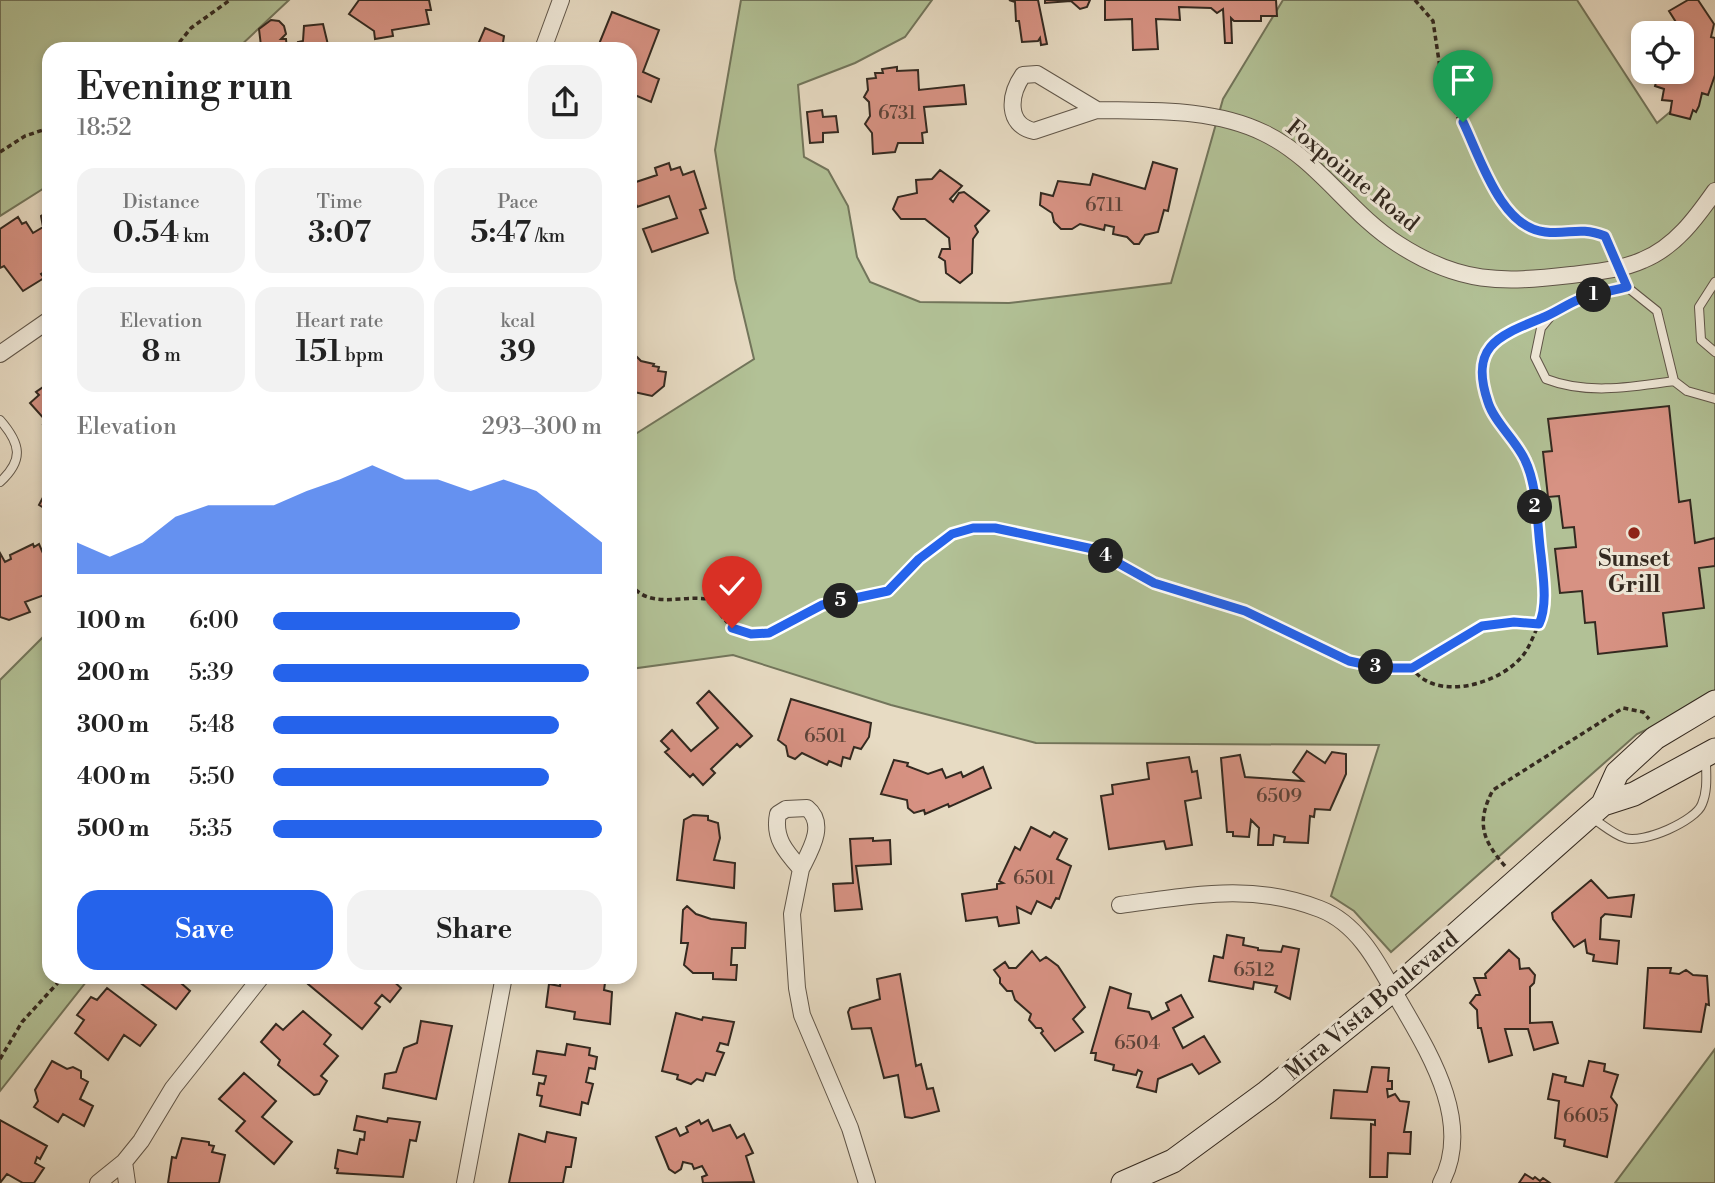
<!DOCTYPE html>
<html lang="en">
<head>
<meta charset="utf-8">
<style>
	body { margin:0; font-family:"Libre Bodoni",serif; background:#f2f2f2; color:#222; height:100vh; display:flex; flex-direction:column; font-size:26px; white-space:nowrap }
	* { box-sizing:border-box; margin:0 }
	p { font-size:23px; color:#767676 }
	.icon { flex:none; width:38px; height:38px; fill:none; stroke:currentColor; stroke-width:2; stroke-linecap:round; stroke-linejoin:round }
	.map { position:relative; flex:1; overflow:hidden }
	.sheet { position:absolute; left:42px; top:42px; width:595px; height:942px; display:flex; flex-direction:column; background:#fff; border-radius:21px; box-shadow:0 4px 10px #0003 }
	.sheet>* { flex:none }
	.tools { position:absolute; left:1631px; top:21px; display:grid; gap:14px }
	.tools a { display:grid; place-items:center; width:63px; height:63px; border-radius:14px; background:#fff; box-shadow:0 4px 10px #0003; font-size:35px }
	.pin { position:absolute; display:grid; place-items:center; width:60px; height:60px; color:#fff; margin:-72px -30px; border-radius:50% 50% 50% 0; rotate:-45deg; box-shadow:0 0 7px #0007 }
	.pin .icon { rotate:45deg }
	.km { position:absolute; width:35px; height:35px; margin:-18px; border-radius:50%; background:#222; color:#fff; font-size:19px; line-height:35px; text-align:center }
	.round { display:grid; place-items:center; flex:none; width:74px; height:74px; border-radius:21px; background:#f2f2f2 }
	.overview { display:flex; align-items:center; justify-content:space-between; height:119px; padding:0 35px }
	h1 { font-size:38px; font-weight:600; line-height:52px }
	.stats { display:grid; grid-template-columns:repeat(3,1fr); gap:10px; height:119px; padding:7px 35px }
	.stats div { display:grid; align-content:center; border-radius:18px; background:#f2f2f2; text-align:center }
	.stats b { font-size:30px; font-weight:600 }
	.stats small { font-size:19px; font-weight:400 }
	.stats p { font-size:19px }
	.chart { height:196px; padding:14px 35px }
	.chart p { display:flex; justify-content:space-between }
	.chart svg { width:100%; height:126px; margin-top:7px; fill:#2563eb; opacity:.7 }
	.action { display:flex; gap:14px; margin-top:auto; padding:14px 35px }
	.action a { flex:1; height:80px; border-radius:21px; background:#2563eb; color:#fff; font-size:28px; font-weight:600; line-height:80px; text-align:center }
	.action a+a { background:#f2f2f2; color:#222 }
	ul { padding:0 35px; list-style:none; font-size:23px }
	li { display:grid; grid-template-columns:112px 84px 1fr; align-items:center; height:52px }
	li i { height:18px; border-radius:9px; background:#2563eb }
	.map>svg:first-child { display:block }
</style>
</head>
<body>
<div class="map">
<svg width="1715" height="1183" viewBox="0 0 1715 1183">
	<rect width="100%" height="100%" fill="#e7dbc3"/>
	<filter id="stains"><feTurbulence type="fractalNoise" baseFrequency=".00286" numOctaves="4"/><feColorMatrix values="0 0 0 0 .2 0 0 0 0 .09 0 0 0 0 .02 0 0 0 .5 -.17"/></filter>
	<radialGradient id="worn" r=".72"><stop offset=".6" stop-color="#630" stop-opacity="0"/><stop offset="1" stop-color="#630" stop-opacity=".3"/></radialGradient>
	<path fill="#b2c196" stroke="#72755b" stroke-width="2" d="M0 0H289L237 49H49V185L0 216Z
		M741 0H932L905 37 855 63 798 85 804 157 828 170 848 206 857 257 870 282 920 302 1009 303 1171 283 1223 99 1283 0H1577L1657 123 1715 74V697L1637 734 1391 952 1354 911 1331 896 1379 745 1036 743 891 705 733 655 630 669V433H637L754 359 735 279 715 150Z
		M49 631V976L90 977 0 1091V680Z
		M1715 1049V1183H1615Z"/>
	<path fill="#d79283" stroke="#332920" stroke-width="2" d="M359 0H429L431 10H426L429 24 392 30 393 36 375 39 374 31 349 14Z
		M1009 0H1038L1047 44 1041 45 1040 38 1038 41 1022 42 1019 21H1016L1015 2Z
		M1045 0H1090L1087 7 1080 9 1071 1 1045 3Z
		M1105 0H1276L1277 16H1261V21H1234L1231 18 1232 43H1225L1223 9 1217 13 1211 8 1179 7 1180 20 1156 19 1158 49 1133 50 1132 19 1105 20Z
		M1688 0H1698L1714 24 1711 37 1715 38V75L1708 95 1702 93 1699 106 1696 112 1693 110 1690 119 1670 114 1672 101 1662 100 1664 89 1655 86 1659 72H1682V44L1688 45 1689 40 1678 33 1679 27 1669 11Z
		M612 12 659 30 643 72 659 79 651 102 630 93V49H597Z
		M271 20 279 21 284 26 286 34 281 39H286L287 49H258L257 46H261L259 29Z
		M323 24 329 49H299L298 42 303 41 304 26Z
		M485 28 504 36 502 49H476Z
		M897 67V71L918 70 919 90 964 85 966 104 924 107 927 132 922 133 923 143H898L895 152 873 154 872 133 865 124 870 116 869 102 864 97 868 90 867 79 876 78 875 73H883L882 69Z
		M822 110 823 117 836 116 838 132 823 133V142L810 143 807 112Z
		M1153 162 1177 169 1168 211 1164 210 1158 232 1145 235 1139 244H1134L1127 237 1113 234 1114 227 1105 225 1104 230 1080 224 1072 229H1061L1054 222 1052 213 1040 205 1041 193 1053 196 1058 181 1090 185 1093 174 1145 189Z
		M669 163 671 170 680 167 683 175 694 171 706 208 700 210 708 233 652 252 643 229 677 218 669 196 637 207 630 184 657 175 655 168Z
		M940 170 962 186 950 199 953 202 959 193 964 192 989 211 975 226 978 232 973 239 972 273 960 283 946 273 945 261 939 257 942 249H950L949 238 925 219H901L893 209 898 197 917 193 916 180 932 179Z
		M49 211V269L41 274 44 278 23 291 4 266 0 268V229L18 217 22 224 26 222 33 233 43 227 41 216Z
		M630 350 641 361 654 364 653 366 659 367 658 371 666 372 664 386 652 396 634 392 630 410Z
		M49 383V433L43 425 47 422 30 403 39 395 36 392Z
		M1669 406 1679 502 1690 500 1695 543 1715 538V566L1699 568 1704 608 1663 613 1667 646 1598 654 1595 622 1585 623 1582 591 1560 593 1555 549 1576 547 1574 527 1563 528 1559 496 1548 497 1543 452 1552 451 1548 419Z
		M48 488 49 489V511L39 505Z
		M33 544 34 547 39 544 45 558 49 556V603L45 601 44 595 25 602 30 612 9 620 0 617V553L5 562 11 559 10 555Z
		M709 691 752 736 740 747 737 744 711 769 715 773 703 785 693 774 690 777 665 752 669 749 661 741 672 730 691 751 718 728 697 703Z
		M791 699 871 723 869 737 861 749 854 747 850 759 843 757 841 766 829 761 827 765 802 753 795 759 788 756 786 746 778 740Z
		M1307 751 1325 763 1332 752 1346 754V774L1330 810 1315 809 1314 817 1310 816 1308 843 1284 842 1285 837 1274 835 1273 845H1258L1259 828 1251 820 1249 837 1233 836V832H1227L1221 758 1240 755 1245 777 1303 781 1293 772Z
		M1189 757 1192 772 1197 771 1201 798 1185 801 1192 845 1166 849 1164 841 1109 849 1101 796 1113 794 1112 785 1149 779 1147 763Z
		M894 760 908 763 907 766 928 774 942 769 946 778 961 772 963 777 983 767 991 788 949 807 948 804 925 814 924 810 914 813 908 808 907 800 881 794Z
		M693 815 708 816V820L718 823 720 838 714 860 735 863 734 888 677 880 684 820Z
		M1031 827 1050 837 1054 832 1067 839 1057 859 1071 866 1059 899 1056 898 1051 908 1037 901 1031 914 1017 907 1019 923 999 926 997 917 966 921 962 894 997 889V884L1003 883 999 881 1015 847 1020 850Z
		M873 838V841L890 840 891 864 856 866 862 909 835 911 833 884 853 883 850 839Z
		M1591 880 1608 898 1634 895 1631 917 1605 914 1601 918 1600 939 1619 941 1617 964 1593 961 1594 955 1587 953 1585 940 1574 947 1553 919 1552 913Z
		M687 906 696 914 711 919 746 923 745 948H732L731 965H737L736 980 713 979V973H693L684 965 688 943H681L683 910Z
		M1227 935 1244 938 1243 945 1258 948V950L1281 952 1283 946 1299 949 1290 999 1275 992 1277 986 1254 982 1253 989 1209 981 1214 956 1223 958Z
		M1509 950 1519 959 1520 969 1529 968 1535 975 1534 983 1530 987V1023L1552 1022 1558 1043 1534 1050 1528 1029H1505L1512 1055 1489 1062 1481 1028H1478L1477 1010 1470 1003 1476 995H1480L1474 978H1486L1485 974Z
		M1032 951 1040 961 1046 957 1058 966 1085 1007 1073 1019 1083 1032 1055 1051 1041 1033 1043 1031 1041 1028H1036L1029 1020 1031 1014 1015 1000 1012 991H1007L1000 983V978L994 970 1005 962 1009 968H1016Z
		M1648 968H1671L1670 973 1679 974 1686 970 1693 975 1707 976 1709 1005 1706 1004 1701 1032 1644 1028Z
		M900 974 916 1066 921 1064 927 1089 933 1088 939 1111 912 1118 905 1117 898 1075 884 1078 871 1028 852 1029 848 1012 850 1008 880 999 877 979Z
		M131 976H173L190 991 176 1009Z
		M314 976H388L401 988 390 1002 382 995 375 1003 380 1007 362 1029 308 984Z
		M606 976 604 990 612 992 610 1024 574 1019 575 1012 546 1007 549 984 560 986 561 979 556 976Z
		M1110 987 1131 994 1128 1008 1149 1012 1152 1019 1169 1010 1166 1003 1181 995 1193 1017 1173 1028 1183 1048 1204 1036 1220 1062 1199 1074 1192 1064 1158 1079 1156 1092 1137 1087 1142 1072 1138 1070 1136 1075 1113 1070 1114 1065 1095 1060 1096 1053H1091Z
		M107 988 156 1025 140 1046 124 1035 108 1060 75 1033 84 1020 77 1015 91 997 97 1000Z
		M303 1011 331 1035 324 1044 338 1056 321 1076 327 1081 319 1094 314 1095 278 1065 280 1060 261 1042 276 1024 283 1030Z
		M676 1013 702 1020 703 1017 734 1022 728 1045 720 1043 717 1051 724 1053 715 1075 706 1073 703 1081 697 1079 691 1084 677 1079 678 1075 662 1071Z
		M421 1021 452 1026 436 1099 383 1088 385 1074 396 1072 404 1048 417 1043Z
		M567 1044 590 1048 589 1055 597 1057 595 1069 589 1068 586 1082 593 1084 588 1104 582 1102 580 1115 540 1106 542 1096 537 1095 539 1083 544 1084 546 1076 533 1074 537 1051 565 1055Z
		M52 1061 67 1069 73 1067 81 1071V1078L88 1082 80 1099 93 1106 84 1126 63 1114 58 1122 34 1107 38 1101 35 1090Z
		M1589 1061 1605 1064 1604 1071 1618 1075 1611 1097 1617 1105 1607 1157 1564 1146 1565 1140 1555 1138 1559 1101 1548 1099 1553 1074 1566 1077 1565 1082 1583 1086Z
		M1372 1067 1389 1068 1388 1081H1392V1089H1387L1388 1097 1395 1094 1400 1101 1409 1102 1404 1132H1411L1410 1154 1388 1153 1387 1177H1370L1371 1124 1375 1125V1120L1331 1118 1334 1090 1367 1092Z
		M244 1073 276 1101 262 1117 292 1142 274 1164 236 1131 245 1121 219 1099Z
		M357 1116 387 1122 388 1118 420 1122 416 1141 410 1140 403 1177 337 1173 338 1169 335 1168 338 1150 357 1154 360 1139 364 1140 365 1132 354 1130Z
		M0 1120 47 1146 40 1159 37 1157 35 1163 44 1168 34 1183H23L7 1174 0 1183Z
		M699 1120 701 1124 708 1120 713 1131 730 1125 737 1138 744 1134 753 1153 746 1156 754 1182 703 1183 702 1177 707 1175 702 1166 694 1169 692 1164 683 1162 681 1169 675 1173 669 1169 656 1137 676 1128 680 1136 688 1132 686 1127Z
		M547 1132 576 1138 571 1167H566L563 1183H509L519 1134 545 1142Z
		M182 1138 209 1142V1145L214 1146 212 1152 225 1155 219 1183H168L172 1157 176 1158Z
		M1525 1174 1533 1179 1535 1177 1540 1181 1543 1178 1550 1183H1519Z"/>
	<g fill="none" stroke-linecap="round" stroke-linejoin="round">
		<g stroke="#605649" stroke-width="10">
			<path id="lane" d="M1617 267 1627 287 1657 311 1674 381 1687 391 1715 399
				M1715 282 1699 307 1701 340 1715 352
				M1627 287 1583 298 1555 311 1541 328 1535 357 1546 379C1587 395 1632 387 1674 381
				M0 420C21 444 24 460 0 482
				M1592 818C1602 824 1614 835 1625 838 1643 844 1696 821 1702 804 1708 790 1706 775 1706 760"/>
		</g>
		<g stroke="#605649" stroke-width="18">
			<path id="street" d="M543 49 561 0
				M1037 74 1097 110 1034 131C1006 125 1009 95 1023 75Z
				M1097 110C1152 111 1213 108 1264 133 1318 159 1349 213 1398 244 1460 284 1501 283 1571 275 1595 272 1621 270 1643 260 1675 247 1696 218 1715 191
				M0 354 49 320
				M807 808C827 824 810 851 801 869 786 852 773 838 778 814L786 809Z
				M801 869 792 914 797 988 802 1015 850 1128 867 1183
				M1120 905C1189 896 1252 882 1320 909 1359 924 1379 965 1398 999 1428 1051 1474 1122 1441 1183
				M124 1162 141 1141 173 1088 262 976
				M98 1183 124 1162 127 1183
				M465 1183 504 976"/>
		</g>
		<g stroke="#332920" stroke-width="25">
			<path id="secondary" d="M1603 804 1617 773 1655 738 1715 702
				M1123 1183 1173 1161 1267 1092 1393 990 1603 804 1634 794 1715 750"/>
		</g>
		<path stroke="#332920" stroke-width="3.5" stroke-dasharray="5 3.5" stroke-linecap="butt" d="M1415 0 1433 21 1443 88 1504 207 1528 228 1546 232 1586 229 1605 237 1611 253
			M174 49 191 28 230 0
			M0 152 25 136 49 128
			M630 583C648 610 680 595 707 599L732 628 751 634 769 633 822 605 888 591 919 559 952 534 973 528H995L1093 549 1154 583 1245 611 1349 661 1382 668H1412C1436 703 1502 684 1524 654 1530 646 1534 634 1539 624
			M1412 668 1482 626 1514 622 1539 624C1550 599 1537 487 1525 461 1517 441 1501 426 1490 408 1466 367 1491 336 1530 322
			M1505 866C1482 840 1476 822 1493 790L1623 708 1643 712 1649 719
			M0 1059 22 1022 64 976"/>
		<use href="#lane" stroke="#efe8d8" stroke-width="8"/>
		<use href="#street" stroke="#efe8d8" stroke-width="16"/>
		<use href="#secondary" stroke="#efe8d8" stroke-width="23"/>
	</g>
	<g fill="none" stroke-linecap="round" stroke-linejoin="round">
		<g stroke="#fff" stroke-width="14">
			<path id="route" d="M732 628 751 634 769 633 822 605 888 591 919 559 952 534 973 528H995L1093 549 1154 583 1245 611 1349 661 1382 668H1412L1482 626 1514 622 1539 624C1548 605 1543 576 1541 555 1537 526 1538 487 1525 460 1516 440 1494 422 1488 402 1469 346 1498 336 1542 318 1555 313 1567 304 1580 299 1595 293 1612 291 1627 287L1605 236C1578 226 1570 235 1545 232 1501 228 1480 157 1463 122"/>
		</g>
		<use href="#route" stroke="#2563eb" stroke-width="9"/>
	</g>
	<circle fill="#8f2418" stroke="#efe8d8" stroke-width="2.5" cx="1634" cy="533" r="7"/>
	<g text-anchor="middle" stroke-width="6" stroke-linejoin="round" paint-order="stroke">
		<g font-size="19" fill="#5c4339">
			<text x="897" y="119">6731</text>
			<text x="1104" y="211">6711</text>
			<text x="825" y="742">6501</text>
			<text x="1279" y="802">6509</text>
			<text x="1034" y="884">6501</text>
			<text x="1254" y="976">6512</text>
			<text x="1137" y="1049">6504</text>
			<text x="1586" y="1122">6605</text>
		</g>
		<g font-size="23" fill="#332920" stroke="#efe8d8">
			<text transform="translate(1353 175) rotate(39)" y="8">Foxpointe Road</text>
			<text transform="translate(1371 1005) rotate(-40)" y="8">Mira Vista Boulevard</text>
		</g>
		<g font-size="23" font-weight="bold" fill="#332920" stroke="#efe8d8">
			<text x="1634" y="566">Sunset<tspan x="1634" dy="26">Grill</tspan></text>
		</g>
	</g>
	<rect width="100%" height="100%" filter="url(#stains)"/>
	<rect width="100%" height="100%" fill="url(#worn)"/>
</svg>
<div class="tools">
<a><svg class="icon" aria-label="locate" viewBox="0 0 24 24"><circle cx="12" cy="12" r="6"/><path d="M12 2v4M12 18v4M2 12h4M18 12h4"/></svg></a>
</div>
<div class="pin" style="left:1463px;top:122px;background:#1e9e55"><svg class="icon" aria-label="arrive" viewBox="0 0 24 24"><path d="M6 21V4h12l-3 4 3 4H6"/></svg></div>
<div class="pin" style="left:732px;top:628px;background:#d93025"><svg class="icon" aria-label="check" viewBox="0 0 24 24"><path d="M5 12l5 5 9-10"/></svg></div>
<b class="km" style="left:1594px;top:295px">1</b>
<b class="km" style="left:1535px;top:507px">2</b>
<b class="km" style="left:1376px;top:667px">3</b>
<b class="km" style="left:1106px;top:556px">4</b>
<b class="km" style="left:841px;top:601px">5</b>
<section class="sheet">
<div class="overview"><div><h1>Evening run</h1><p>18:52</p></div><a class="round"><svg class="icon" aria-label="share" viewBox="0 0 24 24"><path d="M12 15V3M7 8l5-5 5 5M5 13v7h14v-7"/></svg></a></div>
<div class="stats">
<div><p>Distance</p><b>0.54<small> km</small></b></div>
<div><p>Time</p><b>3:07</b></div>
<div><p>Pace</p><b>5:47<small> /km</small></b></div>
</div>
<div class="stats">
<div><p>Elevation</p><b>8<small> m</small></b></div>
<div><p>Heart rate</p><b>151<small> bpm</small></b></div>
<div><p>kcal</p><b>39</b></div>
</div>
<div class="chart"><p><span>Elevation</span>293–300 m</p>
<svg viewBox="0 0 160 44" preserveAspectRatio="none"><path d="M0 44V33L10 38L20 33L30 24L40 20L50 20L60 20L70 15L80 11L90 6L100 11L110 11L120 15L130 11L140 15L150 24L160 33V44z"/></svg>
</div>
<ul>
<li><b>100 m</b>6:00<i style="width:75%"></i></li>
<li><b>200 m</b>5:39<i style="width:96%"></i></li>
<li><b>300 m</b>5:48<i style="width:87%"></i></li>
<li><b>400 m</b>5:50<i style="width:84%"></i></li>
<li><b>500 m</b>5:35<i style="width:100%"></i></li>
</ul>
<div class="action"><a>Save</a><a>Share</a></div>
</section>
</div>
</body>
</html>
